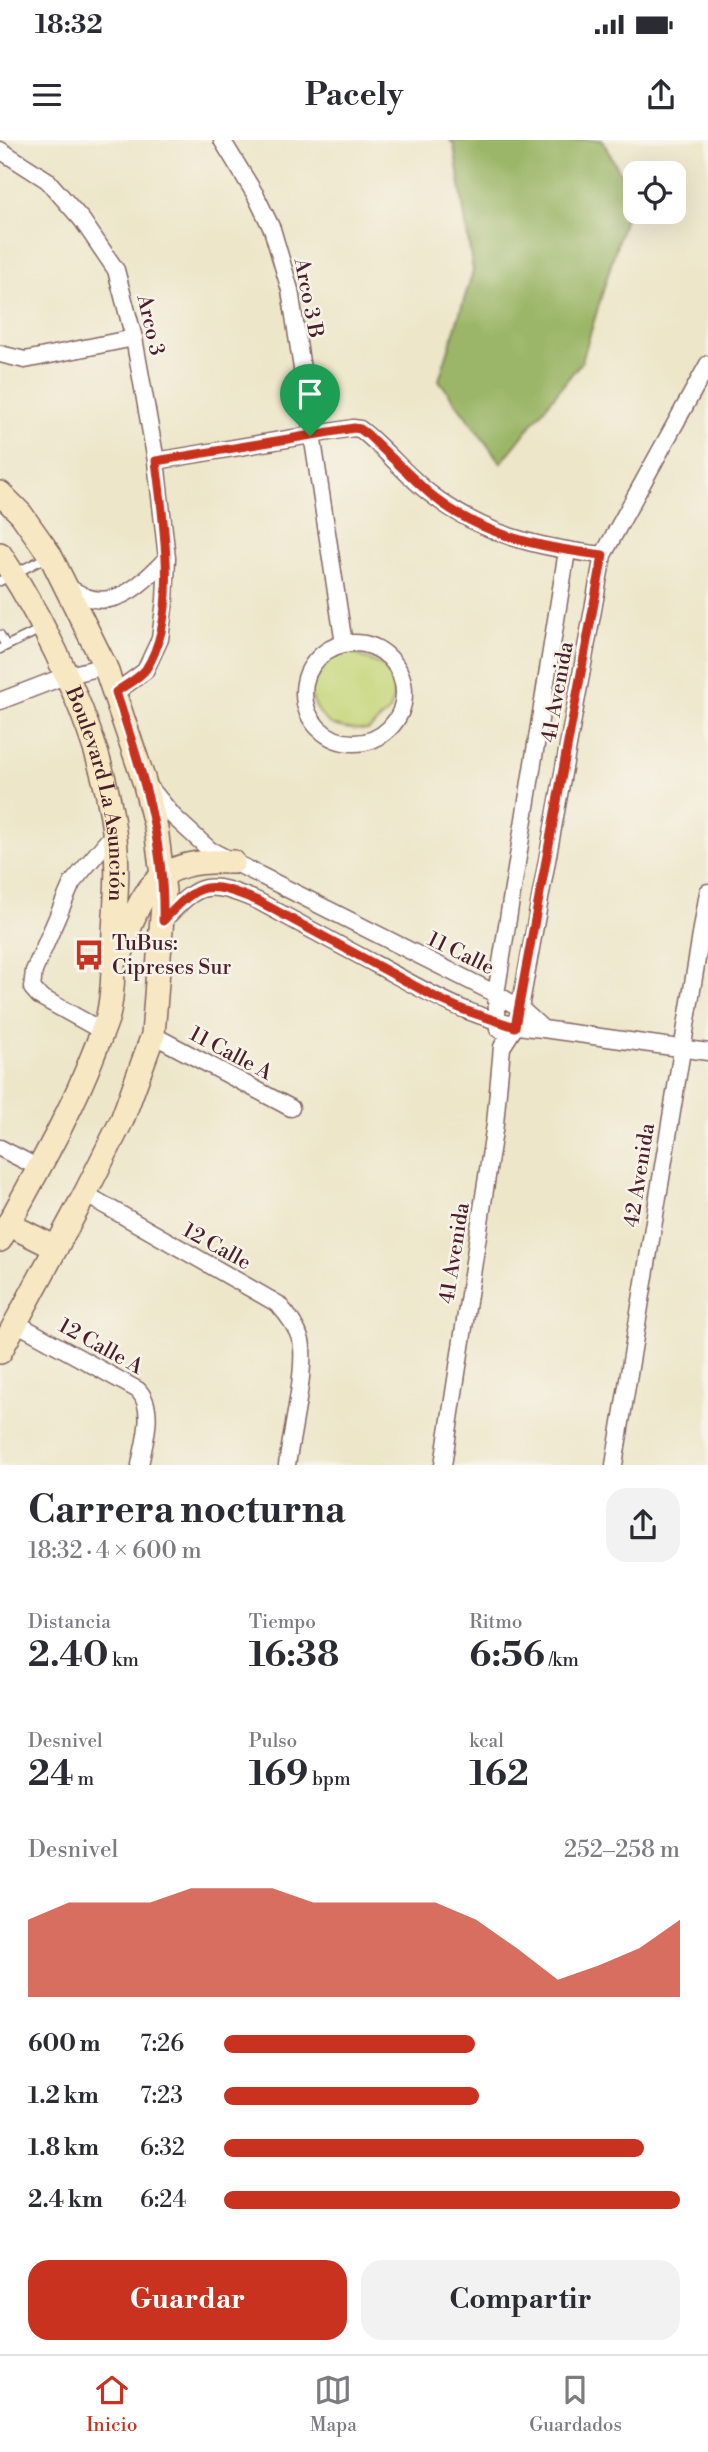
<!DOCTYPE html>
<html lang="es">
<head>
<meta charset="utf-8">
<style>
	body { margin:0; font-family:"Libre Bodoni",serif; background:#f2f2f3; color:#2b2b33; height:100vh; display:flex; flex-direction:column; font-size:26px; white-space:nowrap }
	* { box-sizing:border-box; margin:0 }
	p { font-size:23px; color:#7c7c81 }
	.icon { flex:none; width:38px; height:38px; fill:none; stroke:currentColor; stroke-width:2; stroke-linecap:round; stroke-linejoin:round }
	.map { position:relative; height:1325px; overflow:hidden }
	.panel { display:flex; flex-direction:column; background:#fff; flex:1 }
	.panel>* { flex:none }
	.controls { position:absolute; left:623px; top:21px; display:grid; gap:14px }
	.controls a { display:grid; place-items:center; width:63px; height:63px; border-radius:14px; background:#fff; box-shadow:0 7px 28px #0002; font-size:35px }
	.pin { position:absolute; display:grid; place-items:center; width:60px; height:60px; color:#fff; margin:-72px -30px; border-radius:50% 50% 50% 0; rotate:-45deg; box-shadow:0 0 7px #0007 }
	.pin .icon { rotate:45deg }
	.round { display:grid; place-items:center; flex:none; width:74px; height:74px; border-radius:21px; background:#f2f2f3 }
	.head { display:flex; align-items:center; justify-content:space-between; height:119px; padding:0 28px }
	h1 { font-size:38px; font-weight:700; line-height:52px }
	.metrics { display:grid; grid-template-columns:repeat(3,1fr); gap:10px; height:119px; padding:7px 28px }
	.metrics div { display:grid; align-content:center }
	.metrics b { font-size:35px; font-weight:700 }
	.metrics small { font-size:19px; font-weight:400 }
	.metrics p { font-size:19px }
	.chart { height:196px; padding:14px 28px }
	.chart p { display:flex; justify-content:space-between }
	.chart svg { width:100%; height:126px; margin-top:7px; fill:#c8321e; opacity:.7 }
	.action { display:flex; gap:14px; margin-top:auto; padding:14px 28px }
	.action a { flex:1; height:80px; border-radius:21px; background:#c8321e; color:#fff; font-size:28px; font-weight:700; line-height:80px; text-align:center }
	.action a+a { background:#f2f2f3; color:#2b2b33 }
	ul { padding:0 28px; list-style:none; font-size:23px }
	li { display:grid; grid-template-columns:112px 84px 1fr; align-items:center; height:52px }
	li i { height:18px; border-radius:9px; background:#c8321e }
	.status { display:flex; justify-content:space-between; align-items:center; height:49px; padding:0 35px; background:#fff; direction:ltr }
	.status svg { height:19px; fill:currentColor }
	header { display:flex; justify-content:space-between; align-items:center; height:91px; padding:0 28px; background:#fff; font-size:32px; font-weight:700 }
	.tabs { display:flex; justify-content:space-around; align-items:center; height:98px; border-top:2px solid #e1e1e2; background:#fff; font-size:19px; color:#7c7c81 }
	.tabs a { display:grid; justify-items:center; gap:4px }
	.tabs .current { color:#c8321e }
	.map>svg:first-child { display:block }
</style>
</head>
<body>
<div class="status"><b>18:32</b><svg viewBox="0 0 49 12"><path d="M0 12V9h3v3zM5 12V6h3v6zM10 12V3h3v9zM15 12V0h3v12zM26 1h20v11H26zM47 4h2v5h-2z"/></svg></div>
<header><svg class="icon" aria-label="menu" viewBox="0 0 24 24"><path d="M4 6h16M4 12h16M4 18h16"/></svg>Pacely<svg class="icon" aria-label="share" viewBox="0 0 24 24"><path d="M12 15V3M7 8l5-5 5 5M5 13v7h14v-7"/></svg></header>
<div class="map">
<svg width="708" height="1325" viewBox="0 0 708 1325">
	<rect width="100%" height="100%" fill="#f7f3e8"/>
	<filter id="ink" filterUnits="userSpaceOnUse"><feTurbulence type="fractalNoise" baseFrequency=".0143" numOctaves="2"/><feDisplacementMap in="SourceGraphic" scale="14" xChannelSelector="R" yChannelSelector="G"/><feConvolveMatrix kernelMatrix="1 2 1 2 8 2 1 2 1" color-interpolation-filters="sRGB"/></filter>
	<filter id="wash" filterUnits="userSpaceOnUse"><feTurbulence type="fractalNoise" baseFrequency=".00686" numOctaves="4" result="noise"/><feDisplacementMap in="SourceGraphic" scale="28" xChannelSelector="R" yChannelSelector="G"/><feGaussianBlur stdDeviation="1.57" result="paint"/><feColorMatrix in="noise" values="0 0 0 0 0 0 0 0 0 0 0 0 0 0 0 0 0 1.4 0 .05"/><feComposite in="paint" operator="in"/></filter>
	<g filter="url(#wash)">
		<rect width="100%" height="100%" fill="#ede6c9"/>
		<path fill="#c4d577" stroke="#877a51" stroke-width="2" d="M347 511 384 526 391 538 394 558 390 571 368 590C332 590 320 584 309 550 318 525 321 518 347 511Z"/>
		<path fill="#9bb668" stroke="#726a4a" stroke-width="2" d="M450 0H602L632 54 582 221 501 323 439 240 473 131 454 5Z"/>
	</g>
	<g filter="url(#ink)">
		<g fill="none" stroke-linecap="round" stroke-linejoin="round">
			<g stroke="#836562" stroke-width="11">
				<path id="lane" d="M0 441 47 417
					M0 495 6 506
					M0 509 41 489"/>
			</g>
			<g stroke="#836562" stroke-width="19">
				<path id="street" d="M222 0 255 54 272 89 290 150 344 504
					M0 10 47 40 82 80 116 130 134 198 156 321 167 418 165 460 160 499 145 531 116 552
					M0 214 25 220 134 198
					M156 321 353 288 360 289C386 309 406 336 432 355 484 395 539 408 603 415
					M67 447C73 450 80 454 86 457 119 469 147 439 167 418
					M304 553a50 50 0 1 1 100 0a50 50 0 1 1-100 0Z
					M0 561 65 536 105 526
					M147 644 174 677 210 710 496 854 520 868 543 889
					M163 781C200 741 207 740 258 761 297 782 337 804 377 825 431 854 481 885 543 889L708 912
					M498 889 496 854 567 411
					M102 891 39 856 32 848 34 831 72 743 115 692
					M153 895 291 968
					M0 1008 39 1028
					M85 1054 278 1164C288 1175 297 1187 301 1201 307 1226 291 1296 287 1325
					M16 1183 138 1250C156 1269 144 1302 140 1325
					M443 1325 495 984 502 907 515 887 520 868 603 415 708 224
					M614 1325 708 752"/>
			</g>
			<g stroke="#836562" stroke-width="26">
				<g id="secondary">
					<path d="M0 353 21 374 50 415 105 526 144 641 156 688 164 751 153 895 122 980 85 1054 0 1212"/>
					<path id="s1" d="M0 414C50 489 103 601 114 691 119 724 116 758 114 791 113 820 114 848 108 876 104 889 98 902 93 915 68 980 32 1039 0 1100"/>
					<path d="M121 814C142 747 156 718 233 722"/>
					<path d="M8 1084 56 1108"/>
				</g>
			</g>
			<use href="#lane" stroke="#fff" stroke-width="8"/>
			<use href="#street" stroke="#fff" stroke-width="16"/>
			<use href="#secondary" stroke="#f7e8c3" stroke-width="23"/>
		</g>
	</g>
	<g fill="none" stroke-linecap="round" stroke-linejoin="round" filter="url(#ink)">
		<g stroke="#fff" stroke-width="14">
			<path id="route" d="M354 288 360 289 367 294C388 314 408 334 429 353 478 395 541 408 603 415L515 887 464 870 437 858 258 761C207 740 200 741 163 781 165 699 141 628 116 552 125 545 140 538 146 529 180 477 163 380 156 321Z"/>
		</g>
		<use href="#route" stroke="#c8321e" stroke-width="9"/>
	</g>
	<defs>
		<g id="bus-bare" transform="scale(2.415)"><path d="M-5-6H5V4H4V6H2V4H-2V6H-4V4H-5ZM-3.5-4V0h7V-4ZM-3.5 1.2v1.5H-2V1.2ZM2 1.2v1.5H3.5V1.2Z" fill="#c8321e" stroke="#f7f3e8" stroke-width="2.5" paint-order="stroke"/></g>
	</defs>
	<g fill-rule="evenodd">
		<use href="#bus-bare" x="89" y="815"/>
	</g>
	<g text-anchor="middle" stroke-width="5" stroke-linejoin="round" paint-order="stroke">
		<g font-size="21" fill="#4a1f2b" stroke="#f7f3e8">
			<text transform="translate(309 158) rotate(79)" y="7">Arco 3 B</text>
			<text transform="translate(151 185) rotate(77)" y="7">Arco 3</text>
			<text transform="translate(557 552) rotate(-80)" y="7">41 Avenida</text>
			<text dy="7" stroke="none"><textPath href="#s1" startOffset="262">Boulevard La Asunción</textPath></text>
			<text transform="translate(461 813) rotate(26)" y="7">11 Calle</text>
			<text transform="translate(231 913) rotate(28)" y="7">11 Calle A</text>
			<text transform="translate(639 1035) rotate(-81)" y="7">42 Avenida</text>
			<text transform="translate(217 1106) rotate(29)" y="7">12 Calle</text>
			<text transform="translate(454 1113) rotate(-81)" y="7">41 Avenida</text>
			<text transform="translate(101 1206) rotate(29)" y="7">12 Calle A</text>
		</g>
		<g font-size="21" fill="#4a1f2b" stroke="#f7f3e8" text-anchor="start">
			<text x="112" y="810">TuBus:<tspan x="112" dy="24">Cipreses Sur</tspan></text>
		</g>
	</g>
</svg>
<div class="controls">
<a><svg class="icon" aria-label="locate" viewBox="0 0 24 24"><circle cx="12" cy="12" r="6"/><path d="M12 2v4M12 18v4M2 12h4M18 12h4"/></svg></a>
</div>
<div class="pin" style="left:310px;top:296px;background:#1e9e55"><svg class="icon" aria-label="arrive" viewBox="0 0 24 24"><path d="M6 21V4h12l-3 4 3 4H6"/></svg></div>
</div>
<section class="panel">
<div class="head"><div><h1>Carrera nocturna</h1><p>18:32 · 4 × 600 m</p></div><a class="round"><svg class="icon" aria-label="share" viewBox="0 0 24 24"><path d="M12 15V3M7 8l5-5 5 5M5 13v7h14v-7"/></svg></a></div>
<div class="metrics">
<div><p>Distancia</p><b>2.40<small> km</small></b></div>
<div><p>Tiempo</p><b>16:38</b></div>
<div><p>Ritmo</p><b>6:56<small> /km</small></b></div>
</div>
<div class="metrics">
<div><p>Desnivel</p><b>24<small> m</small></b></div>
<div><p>Pulso</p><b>169<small> bpm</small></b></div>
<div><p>kcal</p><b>162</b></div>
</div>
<div class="chart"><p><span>Desnivel</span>252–258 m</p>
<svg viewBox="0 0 160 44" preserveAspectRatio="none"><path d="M0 44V17L10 11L20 11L30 11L40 6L50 6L60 6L70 11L80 11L90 11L100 11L110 17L120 27L130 38L140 33L150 27L160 17V44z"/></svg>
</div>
<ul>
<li><b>600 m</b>7:26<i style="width:55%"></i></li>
<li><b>1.2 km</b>7:23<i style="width:56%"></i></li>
<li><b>1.8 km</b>6:32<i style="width:92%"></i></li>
<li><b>2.4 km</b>6:24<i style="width:100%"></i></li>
</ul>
<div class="action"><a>Guardar</a><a>Compartir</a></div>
</section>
<nav class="tabs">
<a class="current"><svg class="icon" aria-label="home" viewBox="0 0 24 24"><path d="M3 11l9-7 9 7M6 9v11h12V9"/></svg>Inicio</a>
<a><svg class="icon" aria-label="map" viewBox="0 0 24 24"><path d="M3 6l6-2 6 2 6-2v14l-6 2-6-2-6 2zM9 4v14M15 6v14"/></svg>Mapa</a>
<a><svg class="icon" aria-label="saved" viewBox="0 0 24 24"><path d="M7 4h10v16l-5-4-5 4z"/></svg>Guardados</a>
</nav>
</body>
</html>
